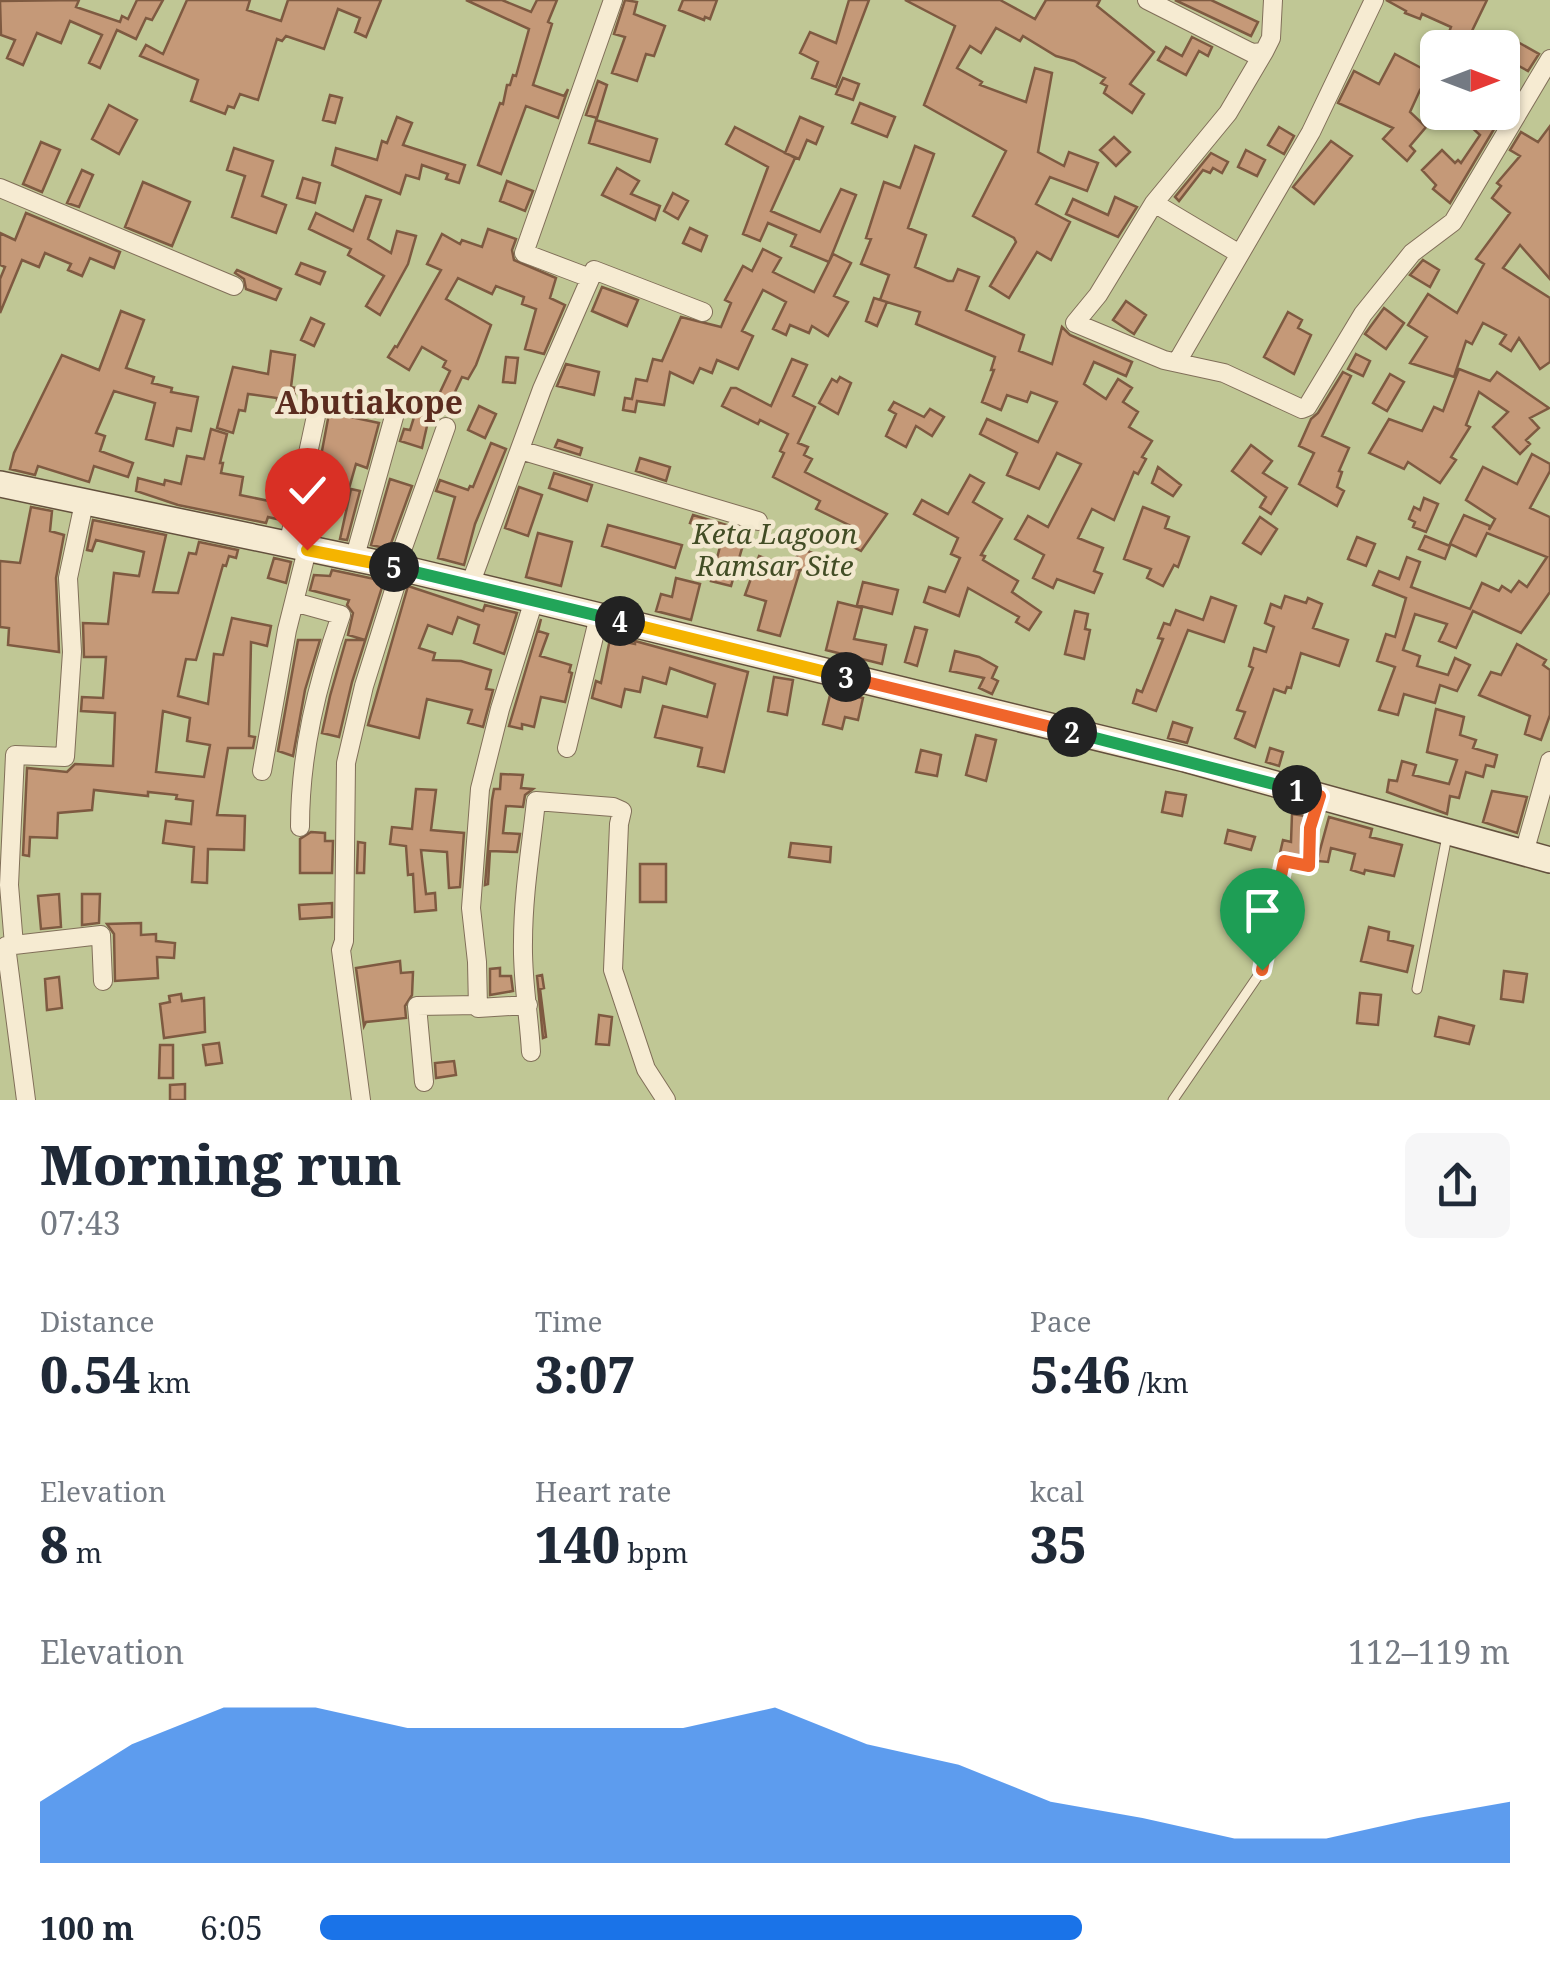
<!DOCTYPE html>
<html lang="en">
<head>
<meta charset="utf-8">
<style>
	body { margin:0; font-family:"Noto Serif",serif; background:#f6f6f7; color:#1f2937; height:100vh; display:flex; flex-direction:column; font-size:38px; white-space:nowrap }
	* { box-sizing:border-box; margin:0 }
	p { font-size:32px; color:#747a83 }
	.icon { flex:none; width:55px; height:55px; fill:none; stroke:currentColor; stroke-width:2; stroke-linecap:round; stroke-linejoin:round }
	.map { position:relative; height:1100px; overflow:hidden }
	.sheet { display:flex; flex-direction:column; background:#fff; flex:1 }
	.sheet>* { flex:none }
	.needle { width:65px; rotate:90deg }
	.tools { position:absolute; left:1420px; top:30px; display:grid; gap:20px }
	.tools a { display:grid; place-items:center; width:100px; height:100px; border-radius:15px; background:#fff; box-shadow:0 2px 8px #0004; font-size:50px }
	.pin { position:absolute; display:grid; place-items:center; width:85px; height:85px; color:#fff; margin:-102px -42px; border-radius:50% 50% 50% 0; rotate:-45deg; box-shadow:0 0 10px #0007 }
	.pin .icon { rotate:45deg }
	.km { position:absolute; width:50px; height:50px; margin:-25px; border-radius:50%; background:#222; color:#fff; font-size:28px; line-height:50px; text-align:center }
	.round { display:grid; place-items:center; flex:none; width:105px; height:105px; border-radius:15px; background:#f6f6f7 }
	.headline { display:flex; align-items:center; justify-content:space-between; height:170px; padding:0 40px }
	h1 { font-size:55px; font-weight:800; line-height:75px }
	.figures { display:grid; grid-template-columns:repeat(3,1fr); gap:15px; height:170px; padding:10px 40px }
	.figures div { display:grid; align-content:center }
	.figures b { font-size:50px; font-weight:800 }
	.figures small { font-size:28px; font-weight:400 }
	.figures p { font-size:28px }
	.chart { height:280px; padding:20px 40px }
	.chart p { display:flex; justify-content:space-between }
	.chart svg { width:100%; height:180px; margin-top:10px; fill:#1a73e8; opacity:.7 }
	ul { padding:0 40px; list-style:none; font-size:32px }
	li { display:grid; grid-template-columns:160px 120px 1fr; align-items:center; height:75px }
	li i { height:25px; border-radius:12px; background:#1a73e8 }
	.map>svg:first-child { display:block }
</style>
</head>
<body>
<div class="map">
<svg width="1550" height="1100" viewBox="0 0 1550 1100">
	<rect width="100%" height="100%" fill="#eadec0"/>
	<path fill="#c0c795" fill-rule="evenodd" d="M0 0H1550V1100H0ZM1438 48H1502V112H1438Z"/>
	<path fill="#c59978" stroke="#7e5a41" stroke-width="2.5" fill-rule="evenodd" d="M79 0 76 7 120 22 122 16 128 19 137 0H163L152 20 146 18 136 39 117 30 100 68 89 63 102 35 70 21 61 43 37 33 23 65 7 58 15 40 1 35 0 1Z
		M187 0H250L247 10 281 21 288 0H381L366 37 355 32 360 18 338 9 324 49 286 36 282 41 277 39 258 100 240 94 234 108 228 106 225 114 191 101 198 80 140 56 146 45 163 54Z
		M466 0H502L531 12 537 0H557L548 22 552 24 533 85 564 96 568 89 558 118 526 106 501 174 478 165 500 103 503 104 507 85H510L513 75 516 76 529 29Z
		M625 0 637 2 634 14 665 26 654 56 646 54 637 81 612 73 625 37 614 34Z
		M683 0H717L710 19 705 17 704 20 679 10Z
		M849 0H869L836 87 812 78 818 62 800 53 810 32 836 43Z
		M905 0H1000L1035 19 1046 0H1100L1097 6 1154 52 1130 84 1144 94 1132 113 1104 93 1107 86 1101 83 1105 78 1074 61 1056 56 1023 36 1020 41 996 28 981 53 970 46 957 68 982 82 980 85 1026 102 1035 68 1052 73 1038 152 1064 166 1069 152 1098 163 1087 191 1050 177 1036 204 1070 222 1051 260 1037 252 1009 298 990 286 1016 242 1014 238 973 216 1006 151 924 105 955 26Z
		M1175 0H1211L1258 22 1251 36Z
		M1386 0H1487L1470 35 1466 33 1460 48H1443L1451 27 1422 14 1420 19 1405 13 1406 11Z
		M1192 37 1212 47 1208 56 1199 51 1186 75 1158 60 1166 47 1182 56Z
		M1516 41 1539 54 1528 71 1506 59Z
		M1395 54 1438 77V102L1420 90 1410 112 1426 127 1410 146 1415 151 1407 161 1383 139 1393 128 1338 103 1354 71 1379 84Z
		M843 78 859 84 853 100 836 94Z
		M598 81 607 85 597 118 586 115Z
		M330 95 342 98 335 123 323 120Z
		M860 103 895 117 887 137 852 123Z
		M109 105 137 120 119 154 92 139Z
		M1455 112H1481L1495 125 1500 119 1450 203 1433 189 1436 185 1422 170 1442 150 1455 163 1458 160 1461 163 1480 135Z
		M397 117 412 123 403 145 465 165 459 183 446 179 448 174 422 165 419 179 406 175 400 194 332 165 336 148 377 160 382 141 387 143Z
		M800 117 823 127 816 144 807 140 799 159 785 153Z
		M596 120 657 139 650 162 589 143Z
		M1550 126V279L1520 245 1503 268 1550 298V362L1540 369 1519 338 1511 351 1500 344 1506 335 1483 323 1472 344 1466 341 1454 377 1410 363 1427 337 1408 325 1428 294 1457 313 1484 264 1476 259 1510 213 1492 198 1501 186 1497 183 1520 156 1510 150 1521 132 1538 142Z
		M735 127 795 158 771 211 820 232 841 189 856 195 829 262 791 246 796 235 768 223 760 241 743 234 768 167 726 144Z
		M1279 127 1294 136 1284 154 1268 145Z
		M1114 137 1130 152 1116 166 1100 150Z
		M1331 141 1352 156 1314 204 1293 187Z
		M41 142 60 150 42 192 23 184Z
		M915 146 934 154 908 228 926 235 915 267 948 281H953L958 269 979 277 966 310 1024 335 1019 351 1052 364 1062 327 1070 335 1132 362 1126 376 1094 362 1084 384 1106 399 1118 379 1132 388 1123 402 1138 412 1129 427 1152 441 1142 457 1146 459 1138 474 1134 472 1114 520 1092 509 1078 538 1103 548 1094 571 1102 574 1094 593 1057 579 1053 588 1033 578 1044 555 1015 539 1028 516 1048 527 1081 464 1057 453 1039 489 1007 475 1017 453 980 434 987 419 1038 442 1057 402 1031 392 1027 402 1007 395 1001 410 982 402 994 370H991L995 357 916 324 920 312 880 300 889 275 861 264 871 239 866 238 884 182 900 188Z
		M234 148 273 161 262 196 286 205 276 233 232 217 245 176 227 170Z
		M1246 150 1265 160 1257 176 1238 167Z
		M1211 153 1228 162 1222 173 1213 168 1210 173 1203 170 1179 201 1175 197Z
		M617 168 639 181 631 194 660 206 655 220 602 195Z
		M82 170 93 175 79 207 67 203Z
		M303 178 320 183 315 203 297 198Z
		M507 181 533 191 525 211 500 201Z
		M143 182 190 202 172 246 125 227Z
		M673 193 688 201 678 219 664 211Z
		M366 196 381 200 368 239 391 253 397 231 416 236 408 264 380 315 366 306 384 276 348 255 351 249 309 229 316 213 353 231Z
		M1115 197 1137 207 1118 237 1066 214 1073 199 1108 215Z
		M26 213 120 252 114 268 90 258 82 276 68 270 71 264 45 253 39 267 22 260 0 313V279L5 267 0 265V233L15 240Z
		M690 228 707 236 701 251 683 243Z
		M488 229 516 239 512 250 514 260 556 278 550 298 565 305 544 354 525 349 536 309 522 304 524 297 496 286 492 294 458 278 446 299 491 325 476 365 468 379 462 377 447 409 435 403 450 371 443 367 446 361 422 347 409 370 388 357 395 346 397 347 441 270 427 264 442 234 460 244 462 240 482 247Z
		M763 249 781 258 773 272 814 292 833 254 851 263 834 296 848 302 828 336 812 326 809 333 790 325 786 335 773 329 786 302 763 290 742 331 753 336 738 369 717 360 712 373 700 368 693 383 670 372 664 405 637 401 635 412 623 410 625 398 632 399 636 379 647 381 653 359 662 361 681 317 721 327 731 303 725 300 743 266 752 271Z
		M1423 260 1439 270 1430 287 1410 275Z
		M301 263 325 272 320 284 296 274Z
		M237 270 281 289 276 300 246 289 244 279 235 273Z
		M602 287 638 300 627 326 592 311Z
		M874 298 887 302 877 326 866 321Z
		M1126 301 1146 315 1134 334 1113 320Z
		M1384 308 1404 323 1386 349 1365 334Z
		M121 311 144 320 126 368 154 377 152 383 172 388 171 392 198 397 191 431 177 428 173 446 146 439 155 403 114 391 96 433 105 436 100 451 133 463 128 477 94 466 89 482 38 466 35 475 10 469 14 453 62 355 99 370Z
		M1288 312 1302 320 1298 328 1311 335 1294 374 1264 357Z
		M311 318 324 324 314 346 301 340Z
		M271 351 295 355 291 387 296 388 293 404 277 401V398L248 394 245 411 239 410 233 433 217 428 233 367 268 374Z
		M1356 354 1370 361 1363 376 1348 369Z
		M506 357 518 358 515 383 503 382Z
		M792 359 807 365 793 396 815 407 798 443 808 447 804 455 812 459 805 472 887 514 861 551 845 543 853 527 816 509 820 501 773 477 784 453 780 451 788 434 760 420 758 424 722 406 731 388H736L771 406Z
		M566 364 599 372 594 395 557 386Z
		M1459 369 1490 381 1497 372 1549 408 1530 418 1539 428 1526 440 1530 444 1520 454 1493 427 1508 412 1479 392 1466 425 1470 427 1451 457 1456 460 1440 483 1408 462 1404 469 1369 453 1389 419 1422 431 1434 407 1443 411Z
		M1343 372 1351 376 1322 436 1349 448 1339 471 1342 472 1337 487 1344 491 1337 506 1299 484 1314 453 1299 446 1311 419 1318 413Z
		M1390 374 1404 382 1387 411 1373 403Z
		M840 377 851 383 838 414 819 403 832 379 837 382Z
		M322 395 356 399 351 417 379 423 367 468 356 464 348 492 317 485 308 525 328 419 327 411 321 405Z
		M419 401 432 404 422 448 400 441 404 429 410 430Z
		M894 402 924 417 930 409 944 417 932 436 916 426 906 447 886 436 896 414 889 410Z
		M479 406 496 414 485 438 468 430Z
		M211 429 227 434 220 463H223L221 473 243 477 240 495 274 502 280 473 291 475 281 520 268 517 266 523 178 505 136 491 138 478 164 485 165 480 181 484 187 456 204 459Z
		M558 440 582 448 580 455 555 447Z
		M491 443 506 449 475 524 464 565 438 558 455 497 436 491 440 480 468 490 470 486 473 487Z
		M1251 445 1272 461 1263 473 1287 488 1271 514 1260 507 1266 497 1232 471Z
		M1532 454 1550 464V471L1530 508 1550 517V592L1521 633 1473 611 1456 648 1439 641 1447 624 1415 614 1403 650 1420 656 1417 666 1448 675 1455 658 1470 665 1457 691 1440 685 1435 703 1404 694 1398 715 1379 710 1395 667 1377 661 1386 634 1395 637 1406 598 1373 585 1379 571 1399 579 1407 557 1420 562 1411 587 1470 609 1482 583 1499 591 1502 586 1511 592 1519 581 1527 587 1547 557 1487 533 1476 556 1450 544 1464 515 1490 526 1489 530 1495 519 1466 500 1483 467 1517 484Z
		M640 458 670 467 666 481 636 471Z
		M1158 467 1181 485 1173 496 1152 483Z
		M554 473 592 485 587 501 549 488Z
		M970 475 984 483 973 502 1002 519 981 555 985 556 983 560 1018 581 1012 592 1041 612 1029 630 1016 622 1019 617 968 588 959 616 924 602 929 587 945 592 960 558 951 554 958 538 914 514 922 500 948 514Z
		M390 479 412 486 389 549 371 545Z
		M519 487 542 495 528 536 505 528Z
		M351 489 360 491 347 540 340 539Z
		M1424 498 1438 504 1426 532 1413 527 1415 522 1409 519 1414 507 1420 510Z
		M31 507 52 511 50 531 64 535 56 578 59 652 8 645 9 628 0 627V561L20 563Z
		M1143 507 1169 517 1165 528 1189 537 1178 567 1174 565 1163 586 1147 578 1151 569 1124 559Z
		M693 515 747 531 731 586 711 581 722 539 718 538 720 533 690 523Z
		M1260 517 1277 529 1261 554 1243 543Z
		M93 520 166 535 153 592 178 593 189 553 196 554 199 542 238 550 236 558 229 556 226 566 223 565 196 660 186 659 178 696 208 704 214 654 223 655 232 618 271 626 267 646 251 642 249 736 255 737 253 748H228L217 815 245 816 244 850 208 849 207 883 192 882 194 847 163 843 166 821 191 824 193 801 176 799 177 795 148 792V796L94 790 92 810 58 813 57 838 30 837 29 856 23 855 27 768 67 772 75 764 113 766 115 713 81 711 82 697 103 698 106 657H84L83 623 108 624 114 573 139 576 144 552 96 540 92 551 87 550ZM163 711 190 718 187 741 210 745 204 777 156 772Z
		M608 525 682 545 675 568 602 546Z
		M538 533 572 542 561 586 526 577Z
		M1425 536 1450 546 1445 559 1419 549Z
		M1357 537 1375 544 1366 566 1348 559Z
		M800 548 827 559 819 577 793 567Z
		M759 556 800 570 780 636 758 630 766 601 745 595Z
		M274 558 291 562 286 583 268 578Z
		M332 570 384 581 352 682 339 737 322 733 330 696 346 640H365L348 635 353 613 347 605 349 600 310 590 314 575 330 576Z
		M676 578 700 584 691 620 656 611 661 594 672 597Z
		M863 582 898 590 892 614 857 605Z
		M408 586 483 611 485 605 517 613 504 654 474 643 479 625 458 617 452 634 428 625 419 648 435 653 433 660 461 661 491 670 486 689 493 690 483 727 468 723 472 710 427 699 419 738 368 725Z
		M1285 596 1306 603 1308 598 1322 604 1313 628 1348 640 1339 666 1301 653 1291 688 1287 687 1285 693 1274 689 1255 747 1235 738 1245 712 1237 710 1253 668 1249 666 1254 648 1266 652 1274 627 1265 623 1271 604 1281 608Z
		M1211 597 1236 606 1224 642 1188 630 1156 711 1133 703 1137 690 1142 692 1163 639 1158 638 1164 623 1170 625 1176 610 1203 620Z
		M838 602 862 608 854 639 886 645 882 664 826 650Z
		M1075 611 1088 614 1085 629 1090 630 1084 659 1065 654Z
		M541 619 538 631 548 634 540 656 571 665 569 672 572 673 565 702 541 697 534 727 522 724V729L509 726Z
		M915 627 927 630 917 666 905 662Z
		M610 639 635 644V641L748 672 724 772 698 766 702 748 655 737 663 706 707 717 715 684 670 668 666 684 643 677 640 692 625 689 621 707 592 698 596 681 601 683Z
		M298 640H320L305 690 293 756 278 751Z
		M1517 644 1546 660 1543 665 1550 670V715L1541 740 1525 734 1530 716 1479 695 1491 672 1501 675Z
		M955 651 979 657 997 667 992 678 998 681 992 694 979 688 984 678 950 671Z
		M774 677 793 680 787 715 768 711Z
		M831 691 863 698 858 720 845 717 842 729 823 724Z
		M1436 709 1464 717 1460 735 1476 740 1473 748 1497 755 1494 767 1486 765 1483 777 1466 772 1459 798 1450 796 1447 814 1387 792 1389 780 1397 781 1402 761 1416 765 1413 775 1449 784 1457 760 1427 752Z
		M1173 722 1192 728 1187 743 1168 738Z
		M976 735 996 740 986 781 966 775Z
		M1270 748 1283 752 1279 766 1266 762Z
		M921 750 941 755 937 776 916 772Z
		M501 774 523 775 521 788 533 789 525 795 523 807 506 806 503 833 520 834 517 852 490 851 488 884 485 885 492 800 494 789H500Z
		M416 789 436 790 431 830 464 833 460 887 449 888 447 852 421 850 426 894 435 893 436 910 415 912 413 874 408 875 406 846 390 844 392 827 412 829Z
		M1492 791 1527 797 1517 833 1483 822Z
		M1166 792 1186 795 1182 816 1162 812Z
		M1292 814 1305 816 1300 856 1280 853 1283 840 1291 842Z
		M1329 817 1372 829 1370 837 1402 845 1394 876 1365 870 1364 874 1351 870 1355 854 1331 848 1328 862 1317 861Z
		M1228 830 1255 837 1251 850 1225 843Z
		M311 832 325 833V841H333L332 873H300V839Z
		M358 842 365 843 364 873H357Z
		M791 843 831 847 830 862 789 857Z
		M640 864H666V902H640Z
		M59 894 61 927 41 929 38 896Z
		M82 894H100L99 923 82 925Z
		M332 903V917L300 919 299 905Z
		M141 923V935L156 934V941L175 943 174 958 157 957 158 978 115 981 114 934 107 924Z
		M1369 927 1389 932 1388 940 1413 946 1407 972 1361 961Z
		M400 961 401 973 413 972 412 995 405 1006 406 1018 366 1022 364 1026 356 968Z
		M500 968V976H511L513 991 490 995V969Z
		M1504 971 1527 974 1523 1002 1501 999Z
		M542 975 544 988 540 989 546 1037 543 1038 537 976Z
		M59 977 62 1008 47 1010 45 979Z
		M1360 993 1381 995 1378 1025 1357 1023Z
		M181 994 182 1001 204 998 205 1032 164 1038 160 1004 170 1002 169 996Z
		M599 1015 612 1017 609 1045 596 1044Z
		M1439 1017 1474 1026 1469 1044 1435 1036Z
		M219 1043 222 1063 206 1065 203 1045Z
		M160 1045H173V1078H159Z
		M454 1061 456 1075 436 1078 435 1063Z
		M185 1084V1100H170V1085Z"/>
	<g fill="none" stroke-linecap="round" stroke-linejoin="round">
		<g stroke="#816f59" stroke-width="11">
			<path id="lane" d="M1417 989 1447 836
				M1173 1100 1262 970 1284 861 1309 867 1310 828 1319 799"/>
		</g>
		<g stroke="#816f59" stroke-width="20">
			<path id="street" d="M1147 0 1252 53 1264 52 1228 113 1154 203 1098 295 1075 323 1164 360 1224 373 1302 409 1307 407 1363 314 1412 253 1453 222 1550 59
				M1264 52 1271 38 1273 0
				M0 188 234 286
				M1154 203 1238 253
				M590 278 524 253 613 0
				M1177 362 1311 132 1374 0
				M520 450 758 521
				M288 546 316 416
				M354 560 397 406
				M396 567 446 427
				M470 585 542 389 594 270 703 312
				M294 602 341 615C317 684 300 753 300 827
				M567 748 599 616
				M262 771 287 630 307 550
				M1524 853 1550 761
				M14 945 101 935 103 981
				M528 1005 478 1008 477 962 471 908 480 789 500 709 534 600
				M531 1052C529 1015 522 980 523 942 523 895 531 848 536 801L613 807 622 811 619 824 613 970 646 1069 666 1100
				M424 1082 417 1006 478 1005
				M26 1100 6 946 14 945 9 885 15 755 65 757 72 652 68 578 84 503
				M361 1100 341 950 344 941 346 763 364 686 401 568"/>
		</g>
		<g stroke="#63503d" stroke-width="28">
			<path id="secondary" d="M0 484 401 568 534 600 1185 759 1550 860"/>
		</g>
		<use href="#lane" stroke="#f6ebd2" stroke-width="9"/>
		<use href="#street" stroke="#f6ebd2" stroke-width="18"/>
		<use href="#secondary" stroke="#f6ebd2" stroke-width="25"/>
	</g>
	<g fill="none" stroke-linecap="round" stroke-linejoin="round">
		<g stroke="#fff" stroke-width="20">
			<path id="split-1" d="M1262 970 1284 861 1309 866 1310 828 1320 796 1297 790"/>
		</g>
		<g stroke="#fff" stroke-width="20">
			<path id="split-2" d="M1072 732 1297 790"/>
		</g>
		<g stroke="#fff" stroke-width="20">
			<path id="split-3" d="M846 677 1072 732"/>
		</g>
		<g stroke="#fff" stroke-width="20">
			<path id="split-4" d="M620 621 846 677"/>
		</g>
		<g stroke="#fff" stroke-width="20">
			<path id="split-5" d="M394 567 620 621"/>
		</g>
		<g stroke="#fff" stroke-width="20">
			<path id="split-6" d="M307 550 394 567"/>
		</g>
		<use href="#split-1" stroke="#f0652b" stroke-width="12"/>
		<use href="#split-2" stroke="#22a559" stroke-width="12"/>
		<use href="#split-3" stroke="#f0652b" stroke-width="12"/>
		<use href="#split-4" stroke="#f5b400" stroke-width="12"/>
		<use href="#split-5" stroke="#22a559" stroke-width="12"/>
		<use href="#split-6" stroke="#f5b400" stroke-width="12"/>
	</g>
	<g text-anchor="middle" stroke-width="9" stroke-linejoin="round" paint-order="stroke">
		<g font-size="28" font-style="italic" fill="#424d25" stroke="#f2e8cf">
			<text x="775" y="544">Keta Lagoon<tspan x="775" dy="32">Ramsar Site</tspan></text>
		</g>
		<g font-size="32" font-weight="bold" fill="#5b2c1f" stroke="#f2e8cf">
			<text x="369" y="414">Abutiakope</text>
		</g>
	</g>
</svg>
<div class="tools">
<a><svg class="needle" viewBox="-14 -14 28 28"><path d="M0-13l5 13h-10z" fill="#e53935"/><path d="M0 13l5-13h-10z" fill="#747a83"/></svg></a>
</div>
<div class="pin" style="left:1262px;top:970px;background:#1e9e55"><svg class="icon" aria-label="arrive" viewBox="0 0 24 24"><path d="M6 21V4h12l-3 4 3 4H6"/></svg></div>
<div class="pin" style="left:307px;top:550px;background:#d93025"><svg class="icon" aria-label="check" viewBox="0 0 24 24"><path d="M5 12l5 5 9-10"/></svg></div>
<b class="km" style="left:1297px;top:790px">1</b>
<b class="km" style="left:1072px;top:732px">2</b>
<b class="km" style="left:846px;top:677px">3</b>
<b class="km" style="left:620px;top:621px">4</b>
<b class="km" style="left:394px;top:567px">5</b>
</div>
<section class="sheet">
<div class="headline"><div><h1>Morning run</h1><p>07:43</p></div><a class="round"><svg class="icon" aria-label="share" viewBox="0 0 24 24"><path d="M12 15V3M7 8l5-5 5 5M5 13v7h14v-7"/></svg></a></div>
<div class="figures">
<div><p>Distance</p><b>0.54<small> km</small></b></div>
<div><p>Time</p><b>3:07</b></div>
<div><p>Pace</p><b>5:46<small> /km</small></b></div>
</div>
<div class="figures">
<div><p>Elevation</p><b>8<small> m</small></b></div>
<div><p>Heart rate</p><b>140<small> bpm</small></b></div>
<div><p>kcal</p><b>35</b></div>
</div>
<div class="chart"><p><span>Elevation</span>112–119 m</p>
<svg viewBox="0 0 160 44" preserveAspectRatio="none"><path d="M0 44V29L10 15L20 6L30 6L40 11L50 11L60 11L70 11L80 6L90 15L100 20L110 29L120 33L130 38L140 38L150 33L160 29V44z"/></svg>
</div>
<ul>
<li><b>100 m</b>6:05<i style="width:64%"></i></li>
</ul>
</section>
</body>
</html>
